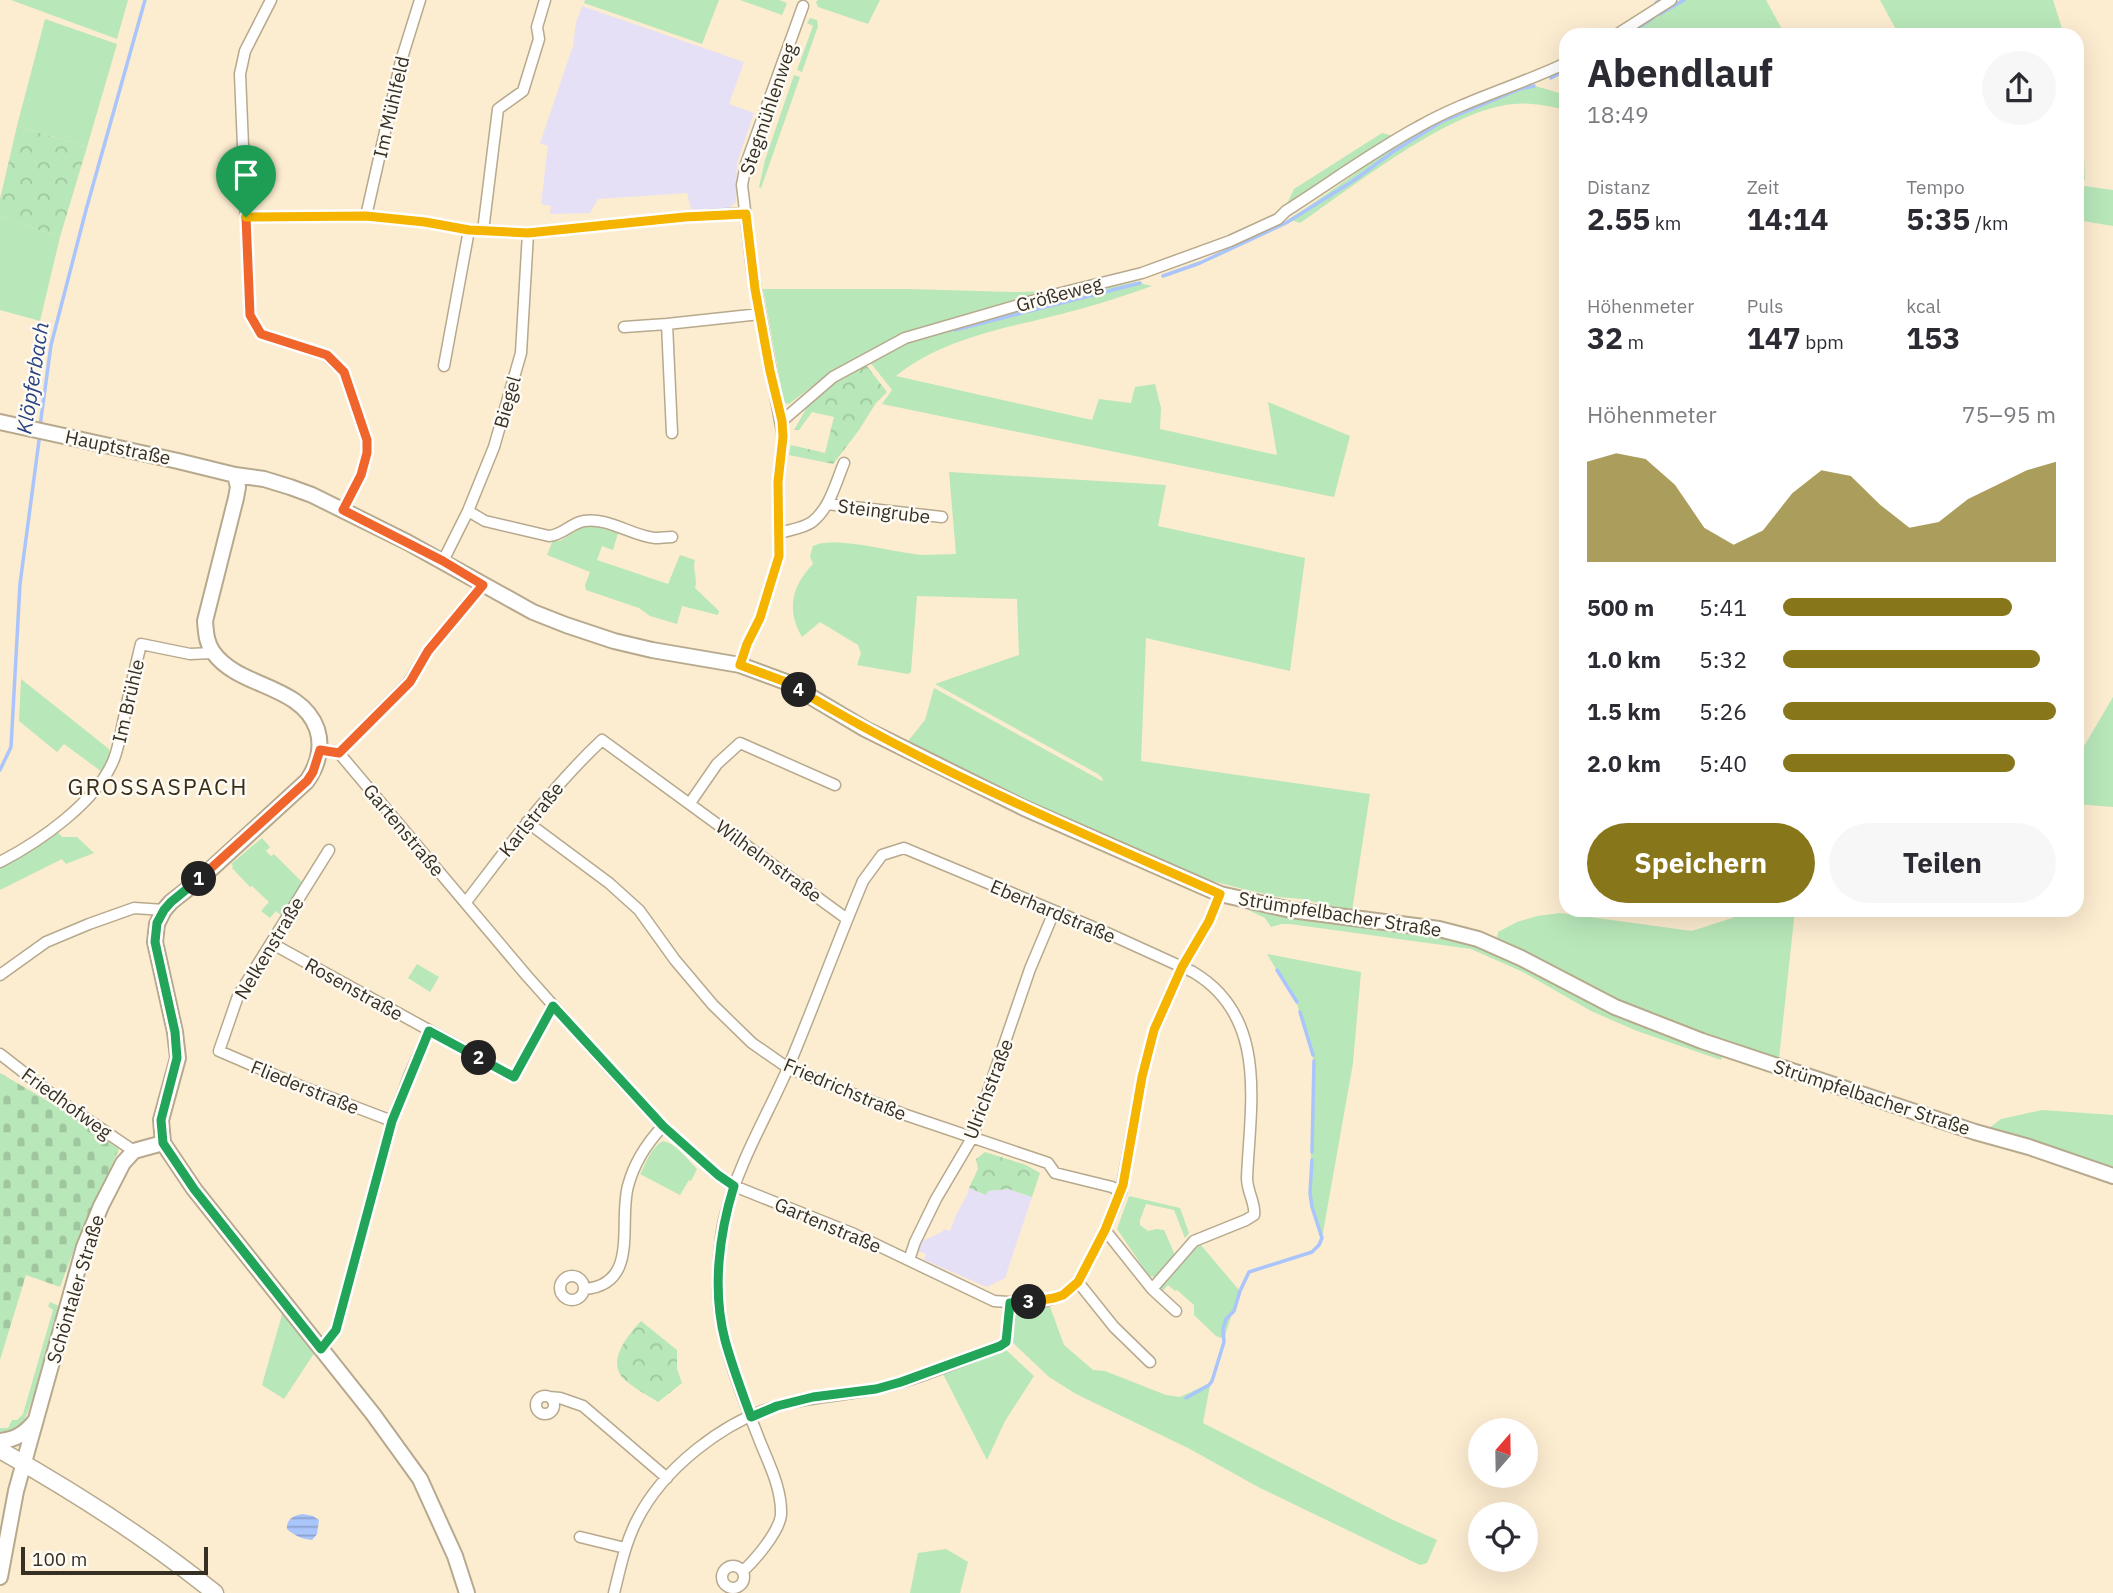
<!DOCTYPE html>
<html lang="de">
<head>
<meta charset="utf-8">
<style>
	body { margin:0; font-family:"IBM Plex Sans",sans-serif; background:#f7f7f7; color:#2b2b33; height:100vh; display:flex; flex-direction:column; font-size:26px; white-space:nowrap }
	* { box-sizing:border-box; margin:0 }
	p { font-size:23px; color:#7c7c81 }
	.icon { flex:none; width:38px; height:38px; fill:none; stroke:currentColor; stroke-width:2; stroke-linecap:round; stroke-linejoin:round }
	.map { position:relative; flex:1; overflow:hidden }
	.side { position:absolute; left:1559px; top:28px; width:525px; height:889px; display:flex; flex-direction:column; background:#fff; border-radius:21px; box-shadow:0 7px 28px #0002 }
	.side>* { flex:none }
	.needle { width:46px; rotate:20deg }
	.buttons { position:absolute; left:1468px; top:1418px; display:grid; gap:14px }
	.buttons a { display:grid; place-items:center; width:70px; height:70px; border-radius:50%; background:#fff; box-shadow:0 7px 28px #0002; font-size:35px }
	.scale { position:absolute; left:21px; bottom:18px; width:187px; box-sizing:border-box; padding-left:7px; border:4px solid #352f24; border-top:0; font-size:19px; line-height:24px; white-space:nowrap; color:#352f24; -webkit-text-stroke:5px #fefbf5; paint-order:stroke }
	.pin { position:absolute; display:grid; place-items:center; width:60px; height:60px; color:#fff; margin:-72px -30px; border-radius:50% 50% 50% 0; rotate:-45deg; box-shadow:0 0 7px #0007 }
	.pin .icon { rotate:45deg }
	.km { position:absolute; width:35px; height:35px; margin:-18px; border-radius:50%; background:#222; color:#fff; font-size:19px; line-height:35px; text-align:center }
	.round { display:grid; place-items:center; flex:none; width:74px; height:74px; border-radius:37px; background:#f7f7f7 }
	.overview { display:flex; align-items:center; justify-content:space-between; height:119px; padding:0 28px }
	h1 { font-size:38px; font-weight:800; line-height:52px }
	.figures { display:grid; grid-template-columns:repeat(3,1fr); gap:10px; height:119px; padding:7px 28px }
	.figures div { display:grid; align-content:center }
	.figures b { font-size:30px; font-weight:800 }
	.figures small { font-size:19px; font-weight:400 }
	.figures p { font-size:19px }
	.chart { height:196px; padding:14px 28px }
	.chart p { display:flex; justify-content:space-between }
	.chart svg { width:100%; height:126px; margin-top:7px; fill:#88761a; opacity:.7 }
	.button { display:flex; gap:14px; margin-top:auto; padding:14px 28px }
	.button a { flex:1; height:80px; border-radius:42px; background:#88761a; color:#fff; font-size:28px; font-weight:800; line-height:80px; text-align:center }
	.button a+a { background:#f7f7f7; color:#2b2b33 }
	ul { padding:0 28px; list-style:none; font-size:23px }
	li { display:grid; grid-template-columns:112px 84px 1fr; align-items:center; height:52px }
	li i { height:18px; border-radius:9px; background:#88761a }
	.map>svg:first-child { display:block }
</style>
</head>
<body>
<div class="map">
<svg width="2113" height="1593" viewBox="0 0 2113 1593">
	<defs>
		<pattern id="cemetery-stones" width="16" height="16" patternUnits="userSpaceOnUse" patternTransform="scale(1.75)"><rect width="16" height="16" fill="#b8e7b9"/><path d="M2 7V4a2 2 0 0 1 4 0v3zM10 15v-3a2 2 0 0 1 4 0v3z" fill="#9fc69f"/></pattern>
		<pattern id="park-crowns" width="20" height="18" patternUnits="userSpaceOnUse" patternTransform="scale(1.75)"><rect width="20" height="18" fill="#b8e7b9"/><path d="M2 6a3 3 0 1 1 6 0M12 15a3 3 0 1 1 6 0" fill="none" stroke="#9fc69f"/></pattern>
		<pattern id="water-rules" width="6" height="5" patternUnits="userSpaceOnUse" patternTransform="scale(1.75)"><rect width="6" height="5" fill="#aac5fb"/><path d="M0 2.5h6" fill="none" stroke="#8ba0cb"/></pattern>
	</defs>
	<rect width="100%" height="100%" fill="#fcecd0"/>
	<path fill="#e6e0f6" d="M582 6 744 62 729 104 754 113 737 163 736 202 725 211 692 213 687 193 598 199 590 213 550 214 551 206 541 204 548 146 540 143 573 46 576 23Z
		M969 1188 986 1195 988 1191 1008 1189 1032 1197 1005 1278 987 1287 924 1260 926 1254 918 1251 922 1241 942 1232 944 1229 950 1231 956 1215 968 1193Z"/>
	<path fill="#b8e7b9" d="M11 0H128L117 39Z
		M585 0H719L702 44 584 3Z
		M740 0H779L787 3 782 15Z
		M818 0H880L868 24 818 7 816 2Z
		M1680 0H1766L1785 35H1624Z
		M1880 0H2053L2064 35H1899Z
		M810 18 817 20 818 26 802 72 797 70 813 26 807 23Z
		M45 19 117 44 87 147 17 126Z
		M794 75 800 77 761 188 759 187 765 160Z
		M1525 85H1532L1566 95V110C1549 106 1531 102 1513 104 1449 110 1354 186 1300 223L1289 219C1334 191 1374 157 1420 131 1453 111 1489 99 1525 85Z
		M2077 100 2083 135 2085 180 2077 179Z
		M1382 133 1394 136 1285 208 1294 189Z
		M2077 185 2113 190V226L2077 220Z
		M0 217 60 237 40 321 0 310Z
		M1135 282 1152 286C1128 294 1104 303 1080 309 1017 327 948 334 896 376L1092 420 1099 399 1131 403 1135 387 1155 384 1161 408 1160 429 1277 455 1268 402 1350 436 1334 497 882 404 892 390 870 362 907 341 1058 298Z
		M763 289H908L1013 292 1054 291 902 335 830 373 789 404 784 403Z
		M949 472 1166 485 1158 526 1305 558 1290 671 1146 638 1141 761 1370 794 1352 911 1302 899 1278 897 1239 888 1186 874 1118 845 905 745 925 720 934 688 1102 781 1103 779 1098 774 935 684 1019 655 1017 599 917 596 911 672 908 674 857 665 861 653 858 645 820 622 802 637C786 609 792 586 813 564L810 556 813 546C834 535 896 553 923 555 934 555 945 554 956 554Z
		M590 525 618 533 613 550 602 546 597 560 668 584 680 555 695 560C692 570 698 578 695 588L719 611 718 615 682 606 677 624 650 616 639 608 586 590 585 585 590 572 547 555 553 540 560 541 579 529Z
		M21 679 109 749 111 758 102 772 64 744 57 752 19 721Z
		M2113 697V807L2077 804V758Z
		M57 831 62 837H77L94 853 66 864 62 859 0 890V866L18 858Z
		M262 838 270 847 266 851 271 856 274 854 305 885 283 917 276 911 270 918 261 911 269 902 252 886 250 887 232 868 233 866 231 864Z
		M1242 907 1440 936 1484 947 1723 1053 1721 1060 1637 1031 1591 1011 1523 972 1471 949 1290 924H1282L1271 927 1265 918Z
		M1744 910H1795L1779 1058 1617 1003 1497 939 1498 932 1517 922 1537 916 1560 913 1692 931 1732 918Z
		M1267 954 1361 972 1353 1063 1322 1238 1311 1207 1310 1194 1313 1058 1297 1004Z
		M417 964 439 977 430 992 408 978Z
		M2042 1110 2113 1115V1171L2072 1153 1988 1129 2001 1119Z
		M663 1141C677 1144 687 1159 697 1169L691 1181 689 1180 680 1195 640 1174C646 1163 651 1147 663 1141Z
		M1129 1196 1180 1208 1189 1233 1185 1238 1174 1210 1146 1204 1140 1220V1225L1148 1231 1156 1229 1164 1230 1175 1255 1156 1277 1149 1276 1117 1229Z
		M1200 1244 1239 1290 1224 1339 1216 1336 1194 1315V1305L1177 1290 1175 1291 1168 1285 1162 1292 1161 1285Z
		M50 1302 59 1306C52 1328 32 1414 20 1427 15 1432 7 1433 0 1433V1428H8L12 1420H17L23 1414 53 1310 48 1306Z
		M1049 1304 1064 1345 1093 1370 1105 1371 1166 1395 1180 1397 1208 1384 1210 1385 1203 1423 1393 1520 1437 1540 1427 1563 1420 1565 1260 1488 1188 1448 1076 1394 1049 1377 1011 1341 1014 1336V1315L1028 1313Z
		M283 1311 315 1352 284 1399 262 1385Z
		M1005 1349 1034 1376 1005 1421 987 1460 942 1372Z
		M946 1549 968 1562 960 1593H910L918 1553Z"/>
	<path fill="url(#cemetery-stones)" d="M0 1073 58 1107 119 1149 78 1239 60 1287 26 1275 0 1360Z"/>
	<path fill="url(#park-crowns)" d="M17 126 87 147 60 237 0 217V199Z
		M866 365 887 392 876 403 859 430 833 464 789 455 791 445 825 453 834 417 812 412 799 430H794L809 404 827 387Z
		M985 1152 1026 1165 1040 1173 1032 1197 1008 1189 988 1191 986 1195 969 1188 978 1169 976 1159Z
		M641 1321 677 1350V1369L682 1383 658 1402C647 1395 634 1388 625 1380 605 1362 628 1335 641 1321Z"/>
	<path fill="url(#water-rules)" d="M303 1514 313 1516 319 1520 317 1534 312 1540C302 1539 293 1535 287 1529 286 1519 294 1515 303 1514Z"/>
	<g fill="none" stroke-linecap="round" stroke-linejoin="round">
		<path stroke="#aac5fb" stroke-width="3.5" d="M1656 3 1660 0
			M1660 14 1684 0
			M1627 35 1653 18
			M1551 78 1566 70
			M1163 276 1200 263 1286 223 1353 181 1394 151 1441 122 1520 89 1534 86
			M955 330 1140 283
			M40 426 51 345 86 210 145 0
			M0 770 11 747 20 584 40 433
			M1277 970 1297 1002
			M1300 1012 1313 1055
			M1312 1152 1314 1061
			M1186 1398 1209 1385 1212 1381 1224 1342 1223 1329 1226 1319 1234 1311 1240 1291 1249 1272 1312 1252 1319 1245 1322 1238 1312 1207 1310 1193 1312 1160"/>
		<g stroke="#b7a98d" stroke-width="13">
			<path id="street" d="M271 0 245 51 240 74 250 315 261 334 326 355 344 372 367 440V453L361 475 343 510
				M1616 35 1671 0
				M366 216 401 61 420 0
				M246 217 366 216 425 222 469 230 528 233 685 217 746 213
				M483 231 498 109 523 91 539 39 537 27 545 0
				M624 327 667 324
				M444 366 469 230
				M782 421 833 377 905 338 1057 294 1142 273 1230 241 1278 219 1286 211C1330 183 1372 152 1418 127 1465 100 1518 86 1566 63
				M672 433 667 324 760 314
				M827 504 942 517
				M468 511 485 521 549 536C563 535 571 523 584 521 608 517 632 536 655 538 660 538 667 537 672 537
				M780 533C789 530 804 528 812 522 830 508 836 482 844 463
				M443 561 468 511 494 447 521 353 528 233
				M740 665 747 644 760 618 779 556 778 482 783 437 752 269 742 185 746 164 803 6
				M320 750 339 753 409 682 428 651 483 585
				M339 753 527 976 609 1068 663 1126 718 1175 734 1186 854 1234 994 1301 1023 1303 1045 1301 1063 1295 1078 1282 1105 1230 1121 1192 1142 1077 1154 1030 1182 967 1209 921 1220 894
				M690 803 717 764 740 743 835 785
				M527 822 609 883 639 910 675 960 713 1005 752 1043 788 1068 906 1115 1048 1163 1055 1173 1112 1187 1121 1192
				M329 850 238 996 219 1051 303 1087 392 1121
				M0 862C39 842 97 802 114 759 119 746 121 731 124 718 129 693 135 669 141 644L190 654 213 653
				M466 902C509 846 550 789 602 740L847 919
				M271 943 514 1077 553 1006
				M0 975 46 942 89 924 134 908 164 910
				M0 1054 63 1103 134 1151
				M1105 1230 1152 1289 1176 1311
				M909 1260 915 1242 936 1199 972 1138 1030 969 1054 912
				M560 1288a12 12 0 1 1 24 0a12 12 0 1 1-24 0Z
				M1078 1282 1114 1327 1150 1362
				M585 1289C640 1284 618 1223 628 1186 634 1163 647 1143 663 1126
				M321 1349 336 1330 392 1121 410 1074 429 1032
				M536 1405a9 9 0 1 1 18 0a9 9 0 1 1-18 0Z
				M549 1397 560 1398 583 1406 667 1478
				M580 1537 625 1548
				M722 1577a11 11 0 1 1 22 0a11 11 0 1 1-22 0Z
				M743 1571C755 1560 779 1532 781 1515 782 1490 770 1466 761 1444 743 1398 717 1336 718 1287 718 1267 720 1232 726 1213 739 1162 767 1116 788 1068 814 1006 837 943 863 881L882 855 904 848 1105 932 1193 972C1269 1017 1250 1105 1247 1178 1247 1192 1256 1204 1254 1215L1246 1220 1194 1241 1152 1289
				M614 1593C620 1569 625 1544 636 1522 662 1469 724 1420 781 1405 812 1397 844 1396 875 1389 918 1380 959 1361 1000 1346L1006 1342 1011 1303"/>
		</g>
		<g stroke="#b7a98d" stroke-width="18">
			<path id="secondary" d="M0 422 178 461 235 475 264 479 290 487 312 495 407 542 533 612 566 625 614 641 652 650 740 665 786 682 865 729 1024 808 1220 894 1291 910 1439 929 1478 939 1521 958 1615 1007 1702 1041 1975 1132 2029 1147 2113 1176
				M235 475 238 487 236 498 205 621C206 632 206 642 213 652 238 688 301 684 317 729 323 748 318 765 307 781L199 880 171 902 164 910 157 924 155 942 175 1032 178 1058 161 1120 163 1143 194 1189 373 1414 420 1479 455 1556 467 1593
				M0 1441C15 1440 26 1433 35 1421
				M0 1577 16 1491 84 1247 101 1206 123 1163 134 1151 163 1143"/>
		</g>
		<g stroke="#b7a98d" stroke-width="19">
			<path id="primary" d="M0 1450C75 1492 148 1539 215 1593"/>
		</g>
		<use href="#street" stroke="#fff" stroke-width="10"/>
		<use href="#secondary" stroke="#fff" stroke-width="14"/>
		<use href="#primary" stroke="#fff" stroke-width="16"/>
	</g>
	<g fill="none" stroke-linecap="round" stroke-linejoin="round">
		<g stroke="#fff" stroke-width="14">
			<path id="split-1" d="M199 879 307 781 313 772 320 750 339 753 410 682 428 651 483 585 443 561 343 510 361 475 367 453V440L344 372 327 355 261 334 250 315 246 217"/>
		</g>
		<g stroke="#fff" stroke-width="14">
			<path id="split-2" d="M199 879 171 902 164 910 157 923 155 942 175 1032 177 1058 161 1120 163 1143 194 1189 321 1349 336 1330 392 1121 429 1031 479 1058"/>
		</g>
		<g stroke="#fff" stroke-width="14">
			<path id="split-3" d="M479 1058 514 1077 553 1006 663 1126 718 1175 734 1186C719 1234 712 1290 725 1340 732 1366 742 1392 751 1417L777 1406 813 1397 876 1389 901 1382 1000 1346 1006 1342 1010 1303 1029 1302"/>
		</g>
		<g stroke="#fff" stroke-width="14">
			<path id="split-4" d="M799 690C933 771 1078 831 1220 894L1209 921 1182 967 1154 1030 1142 1077 1123 1185 1105 1230 1078 1282 1063 1295 1054 1298 1029 1302"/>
		</g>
		<g stroke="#fff" stroke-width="14">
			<path id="split-5" d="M246 217 366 216 425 222 469 230 528 233 685 217 746 214 755 289 770 371 782 421 783 437 778 482 779 556 760 618 747 644 740 665 786 682 799 690"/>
		</g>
		<use href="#split-1" stroke="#f0652b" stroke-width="9"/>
		<use href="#split-2" stroke="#22a559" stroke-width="9"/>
		<use href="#split-3" stroke="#22a559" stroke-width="9"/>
		<use href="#split-4" stroke="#f5b400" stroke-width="9"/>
		<use href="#split-5" stroke="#f5b400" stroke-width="9"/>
	</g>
	<g text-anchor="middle" stroke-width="5" stroke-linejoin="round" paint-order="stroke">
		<g font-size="19" fill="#352f24" stroke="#fefbf5">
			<text transform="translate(391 107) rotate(-77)" y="7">Im Mühlfeld</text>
			<text transform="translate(768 109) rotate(-71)" y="7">Stegmühlenweg</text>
			<text transform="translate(1059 294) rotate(-15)" y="7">Größeweg</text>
			<text transform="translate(507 402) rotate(-74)" y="7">Biegel</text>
			<text transform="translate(118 447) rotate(12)" y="7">Hauptstraße</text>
			<text transform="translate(884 511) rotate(7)" y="7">Steingrube</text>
			<text transform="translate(128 701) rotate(-77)" y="7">Im Brühle</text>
			<text transform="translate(531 819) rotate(-51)" y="7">Karlstraße</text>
			<text transform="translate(404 830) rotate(50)" y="7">Gartenstraße</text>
			<text transform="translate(769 861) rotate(36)" y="7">Wilhelmstraße</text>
			<text transform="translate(1053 911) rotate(23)" y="7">Eberhardstraße</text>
			<text transform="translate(1340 914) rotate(9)" y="7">Strümpfelbacher Straße</text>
			<text transform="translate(269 948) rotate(-59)" y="7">Nelkenstraße</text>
			<text transform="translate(354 989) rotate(29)" y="7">Rosenstraße</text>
			<text transform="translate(305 1087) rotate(22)" y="7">Fliederstraße</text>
			<text transform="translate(845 1089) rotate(23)" y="7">Friedrichstraße</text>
			<text transform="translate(988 1089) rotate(-69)" y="7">Ulrichstraße</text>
			<text transform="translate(1872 1097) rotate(18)" y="7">Strümpfelbacher Straße</text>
			<text transform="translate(67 1103) rotate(36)" y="7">Friedhofweg</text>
			<text transform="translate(828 1225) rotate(23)" y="7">Gartenstraße</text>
			<text transform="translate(75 1289) rotate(-73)" y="7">Schöntaler Straße</text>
		</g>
		<g font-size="21" font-style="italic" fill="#284483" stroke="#fefbf5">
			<text transform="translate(33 378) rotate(-81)" y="7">Klöpferbach</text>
		</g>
		<g font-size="23" letter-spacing="2" fill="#392d16" stroke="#fefbf5">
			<text x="158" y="795">GROSSASPACH</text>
		</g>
	</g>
</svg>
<div class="buttons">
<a><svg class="needle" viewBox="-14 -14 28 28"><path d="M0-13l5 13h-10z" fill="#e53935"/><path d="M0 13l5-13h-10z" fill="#7c7c81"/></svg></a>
<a><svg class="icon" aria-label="locate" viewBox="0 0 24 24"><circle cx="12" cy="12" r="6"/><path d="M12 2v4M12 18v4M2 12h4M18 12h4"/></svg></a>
</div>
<div class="scale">100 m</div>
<div class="pin" style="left:246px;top:217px;background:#1e9e55"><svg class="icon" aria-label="arrive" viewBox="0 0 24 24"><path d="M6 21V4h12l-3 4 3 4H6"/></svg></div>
<b class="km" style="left:199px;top:879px">1</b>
<b class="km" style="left:479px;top:1058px">2</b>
<b class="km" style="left:1029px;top:1302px">3</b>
<b class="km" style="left:799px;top:690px">4</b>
<section class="side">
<div class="overview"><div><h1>Abendlauf</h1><p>18:49</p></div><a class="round"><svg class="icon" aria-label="share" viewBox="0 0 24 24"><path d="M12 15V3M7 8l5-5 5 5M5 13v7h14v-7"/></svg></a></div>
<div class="figures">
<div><p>Distanz</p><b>2.55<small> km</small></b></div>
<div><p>Zeit</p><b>14:14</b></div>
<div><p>Tempo</p><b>5:35<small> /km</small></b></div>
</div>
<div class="figures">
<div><p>Höhenmeter</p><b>32<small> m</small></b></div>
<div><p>Puls</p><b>147<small> bpm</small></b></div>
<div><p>kcal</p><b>153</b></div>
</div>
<div class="chart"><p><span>Höhenmeter</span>75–95 m</p>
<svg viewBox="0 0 160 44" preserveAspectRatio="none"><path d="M0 44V9L10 6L20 8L30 17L40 32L50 38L60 33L70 20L80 12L90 14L100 24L110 32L120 30L130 22L140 17L150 12L160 9V44z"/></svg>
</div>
<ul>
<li><b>500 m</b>5:41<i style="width:84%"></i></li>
<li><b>1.0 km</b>5:32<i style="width:94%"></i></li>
<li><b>1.5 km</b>5:26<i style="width:100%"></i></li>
<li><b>2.0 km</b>5:40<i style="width:85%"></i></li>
</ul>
<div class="button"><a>Speichern</a><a>Teilen</a></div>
</section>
</div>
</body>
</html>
